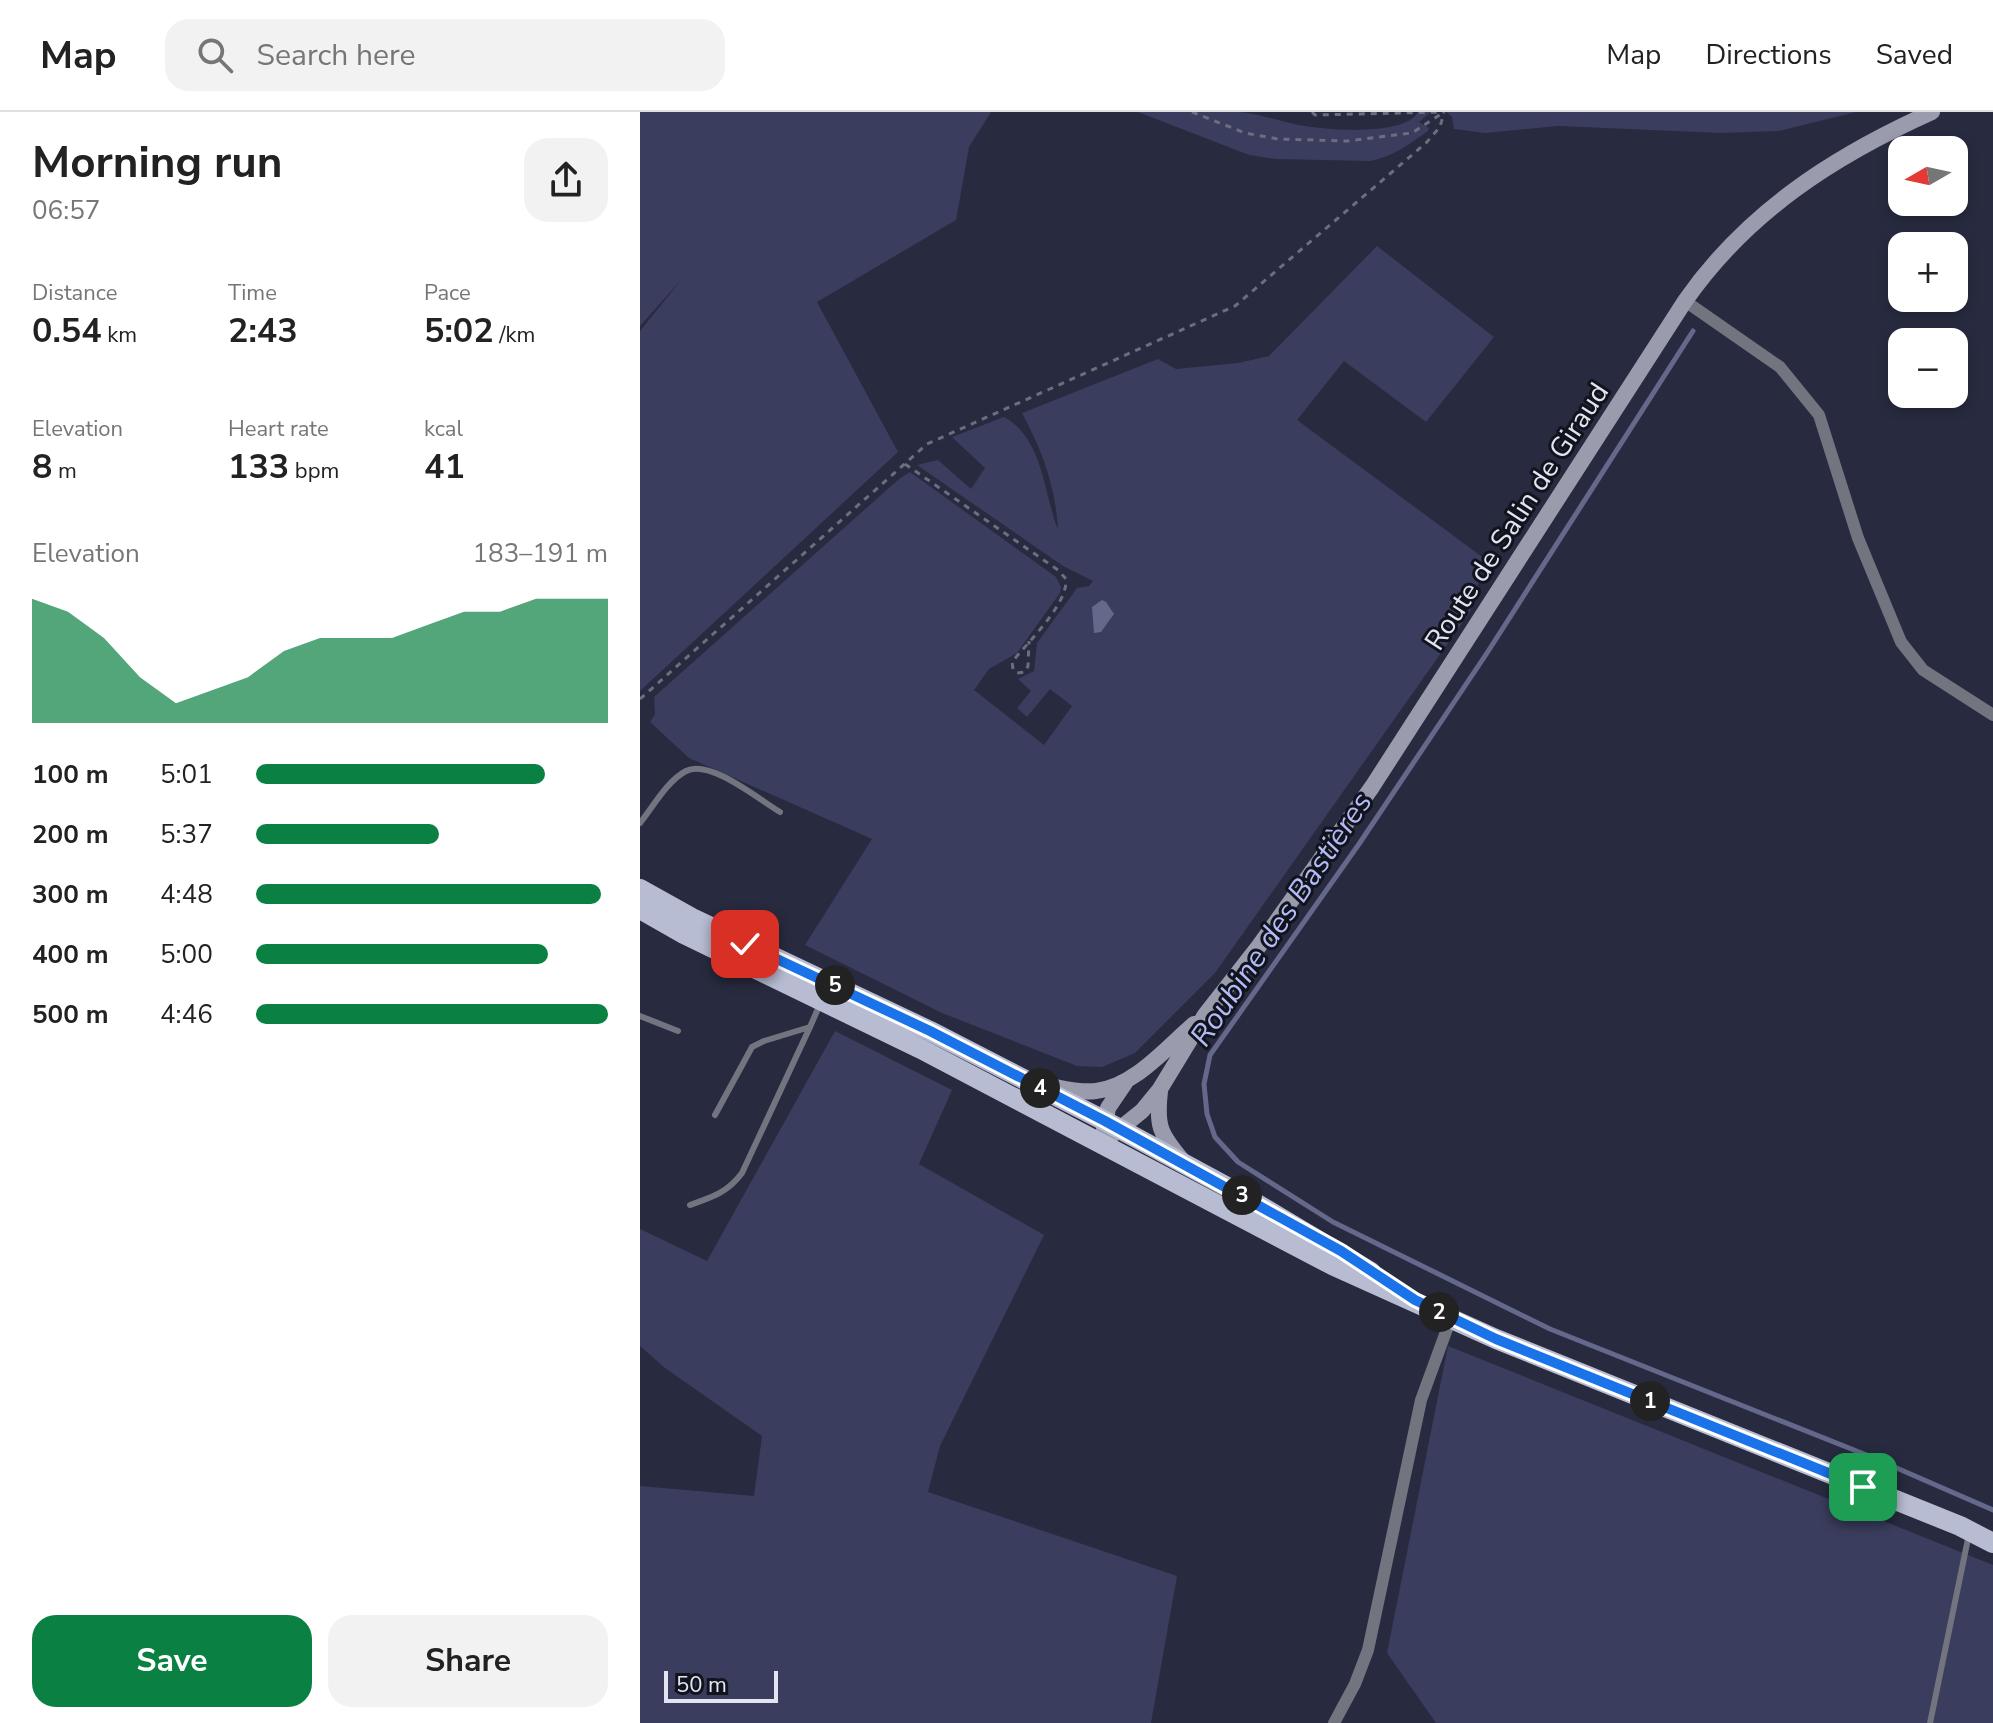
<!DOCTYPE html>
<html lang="en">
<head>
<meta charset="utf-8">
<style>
	body { margin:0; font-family:"Nunito Sans",sans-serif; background:#f2f2f2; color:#222; height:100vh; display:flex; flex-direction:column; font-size:30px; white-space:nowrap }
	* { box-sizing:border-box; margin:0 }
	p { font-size:26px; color:#767676 }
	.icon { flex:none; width:44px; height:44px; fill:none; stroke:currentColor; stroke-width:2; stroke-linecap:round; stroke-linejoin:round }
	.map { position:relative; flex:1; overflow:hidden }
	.details { display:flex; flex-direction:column; background:#fff; width:640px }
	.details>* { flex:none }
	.needle { width:52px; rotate:261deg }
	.fabs { position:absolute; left:1248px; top:24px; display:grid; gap:16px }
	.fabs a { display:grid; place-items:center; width:80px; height:80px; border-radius:16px; background:#fff; box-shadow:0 4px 12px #0003; font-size:40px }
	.scale { position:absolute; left:24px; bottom:20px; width:114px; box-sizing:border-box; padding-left:8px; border:4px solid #e2e4f2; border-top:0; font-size:22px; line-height:28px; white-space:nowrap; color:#e2e4f2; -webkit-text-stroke:6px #12141d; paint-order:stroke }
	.pin { position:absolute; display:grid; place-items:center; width:68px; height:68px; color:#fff; margin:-34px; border-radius:16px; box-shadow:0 4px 12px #0006 }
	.km { position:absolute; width:40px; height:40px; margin:-20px; border-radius:50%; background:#222; color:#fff; font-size:22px; line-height:40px; text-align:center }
	.round { display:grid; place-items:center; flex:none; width:84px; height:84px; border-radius:24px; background:#f2f2f2 }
	.headline { display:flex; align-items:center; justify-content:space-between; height:136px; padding:0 32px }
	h1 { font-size:44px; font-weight:700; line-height:60px }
	.stats { display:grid; grid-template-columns:repeat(3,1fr); gap:12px; height:136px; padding:8px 32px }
	.stats div { display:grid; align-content:center }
	.stats b { font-size:34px; font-weight:700 }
	.stats small { font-size:22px; font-weight:400 }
	.stats p { font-size:22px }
	.chart { height:224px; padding:16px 32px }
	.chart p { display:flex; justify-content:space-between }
	.chart svg { width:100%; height:144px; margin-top:8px; fill:#0b8043; opacity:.7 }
	.primary-button { display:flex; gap:16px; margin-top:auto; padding:16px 32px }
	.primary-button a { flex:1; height:92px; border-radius:24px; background:#0b8043; color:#fff; font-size:32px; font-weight:700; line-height:92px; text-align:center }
	.primary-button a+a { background:#f2f2f2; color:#222 }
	ul { padding:0 32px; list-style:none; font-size:26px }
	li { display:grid; grid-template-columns:128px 96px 1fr; align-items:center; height:60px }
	li i { height:20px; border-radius:10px; background:#0b8043 }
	header { display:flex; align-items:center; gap:48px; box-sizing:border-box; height:112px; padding:0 40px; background:#fff; border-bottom:2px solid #e0e0e0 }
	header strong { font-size:38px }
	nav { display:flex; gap:44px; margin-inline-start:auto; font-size:28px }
	.search { width:560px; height:72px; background:#f2f2f2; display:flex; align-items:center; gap:20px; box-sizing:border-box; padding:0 28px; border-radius:24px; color:#767676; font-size:30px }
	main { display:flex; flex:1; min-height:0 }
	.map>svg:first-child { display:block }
</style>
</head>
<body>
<header>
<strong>Map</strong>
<div class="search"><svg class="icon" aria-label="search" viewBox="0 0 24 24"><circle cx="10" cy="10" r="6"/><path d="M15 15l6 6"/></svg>Search here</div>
<nav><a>Map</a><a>Directions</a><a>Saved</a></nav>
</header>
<main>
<section class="details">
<div class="headline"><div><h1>Morning run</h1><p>06:57</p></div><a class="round"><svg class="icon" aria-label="share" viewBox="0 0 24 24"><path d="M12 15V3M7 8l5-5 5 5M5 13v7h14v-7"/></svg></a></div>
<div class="stats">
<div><p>Distance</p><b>0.54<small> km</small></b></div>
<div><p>Time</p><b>2:43</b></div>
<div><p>Pace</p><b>5:02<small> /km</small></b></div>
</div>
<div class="stats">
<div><p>Elevation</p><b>8<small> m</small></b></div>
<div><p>Heart rate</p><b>133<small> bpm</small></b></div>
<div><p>kcal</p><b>41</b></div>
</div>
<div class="chart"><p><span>Elevation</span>183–191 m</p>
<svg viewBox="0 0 160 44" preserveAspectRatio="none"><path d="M0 44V6L10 10L20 18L30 30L40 38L50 34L60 30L70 22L80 18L90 18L100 18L110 14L120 10L130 10L140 6L150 6L160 6V44z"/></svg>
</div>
<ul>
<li><b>100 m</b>5:01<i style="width:82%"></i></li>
<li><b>200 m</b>5:37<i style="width:52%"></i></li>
<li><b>300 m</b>4:48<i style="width:98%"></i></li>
<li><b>400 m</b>5:00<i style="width:83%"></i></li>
<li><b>500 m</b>4:46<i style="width:100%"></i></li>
</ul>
<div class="primary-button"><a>Save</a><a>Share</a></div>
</section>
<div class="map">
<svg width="1353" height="1611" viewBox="0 0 1353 1611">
	<rect width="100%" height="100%" fill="#282a3f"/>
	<path fill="#3a3d5d" d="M0 0H351L329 35 316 108 177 190 258 340 0 579V219L42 167 0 214Z
		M498 0C531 0 565 0 598 0 620 1 643 11 665 14 689 18 766 24 778 0H791L779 10 789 16 788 19C770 32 752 45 730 49L636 47 609 43Z
		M806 0H1216L1139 19 1081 21 918 14 845 21 814 17 812 5Z
		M737 134 854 225 786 310 704 249 657 308 845 447 830 500 575 861 495 941 462 955 437 954 302 901 165 833 232 727 49 646 10 610 15 602 14 585 259 367 270 360 416 465 421 475 420 481 377 541 349 557 334 578 404 633 432 594 410 577 387 605 377 596 391 579 378 567 394 559 397 531 437 476 449 474 453 469 423 454 277 353 298 348 331 377 345 356 312 325 364 305C403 326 404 382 418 418 416 376 402 338 382 301L518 247 536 257 598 251 629 244Z
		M195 919 312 978 279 1052 404 1123 300 1334 288 1380 537 1464 511 1611H0V1374L114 1384 122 1324 25 1256 0 1234V1117L67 1149Z
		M808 1234 1353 1453V1611H796L747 1541Z"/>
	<path fill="#64698b" d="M462 488 466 490 474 502 461 520 454 521 452 495Z"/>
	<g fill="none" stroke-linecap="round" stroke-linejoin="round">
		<path stroke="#64698b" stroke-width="5" d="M1053 219 847 541 719 732 570 943 564 972 567 1002 575 1025 598 1050 693 1110 910 1217 1229 1344 1353 1398"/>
		<path stroke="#6c6e80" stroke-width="3" stroke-dasharray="6 6" stroke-linecap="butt" d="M552 0 605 21 638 27 707 29 772 21 804 0
			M672 0 675 3 803 0
			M265 352 418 458 426 467C428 492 388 530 372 550L373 557 377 561 385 560 388 554 389 529
			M0 587 287 332 595 194 786 31 800 15 804 0"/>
		<path stroke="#72747f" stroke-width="6" d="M0 711C13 695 27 669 46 659 70 647 118 687 140 700
			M0 904 38 919
			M75 1003 112 935 124 929 170 915 180 892
			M50 1093C73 1085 88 1080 102 1061L170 915
			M1290 1611 1329 1422"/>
		<path stroke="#72747f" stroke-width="12" d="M1045 189 1140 255 1179 303 1218 426 1261 530 1283 558 1353 603
			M694 1611 715 1572 728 1538 781 1288 811 1206"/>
		<path stroke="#9a9cae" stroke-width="16" d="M405 973C422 976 438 981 456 979 495 974 526 936 554 912
			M520 979C516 1014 520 1022 542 1048
			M464 1018 468 996 485 971
			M462 1031 502 999 520 977 565 903 619 834 732 675 1045 189C1107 100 1194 44 1292 0"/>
		<path stroke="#b8bcd2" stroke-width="20" d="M0 777 52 806 290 919 465 1009 602 1083 731 1160
			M0 797 44 822 281 937 694 1154 856 1227 1320 1414 1353 1431"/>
	</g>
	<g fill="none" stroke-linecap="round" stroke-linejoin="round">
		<g stroke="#fff" stroke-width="16">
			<path id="route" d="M105 832 290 919 465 1009 701 1139 775 1188 856 1227 1223 1375"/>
		</g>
		<use href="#route" stroke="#1a73e8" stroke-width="10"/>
	</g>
	<g text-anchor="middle" stroke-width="6" stroke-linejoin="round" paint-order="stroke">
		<g font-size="28" fill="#e2e4f2" stroke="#12141d">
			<text transform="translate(876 404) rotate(-57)" y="10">Route de Salin de Giraud</text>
		</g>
		<g font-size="30" font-style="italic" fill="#b4bcf8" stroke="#12141d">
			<text transform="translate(641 807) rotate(-56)" y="10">Roubine des Bastières</text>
		</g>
	</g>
</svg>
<div class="fabs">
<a><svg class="needle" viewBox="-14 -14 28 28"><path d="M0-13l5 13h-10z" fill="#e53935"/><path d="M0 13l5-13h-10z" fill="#767676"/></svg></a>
<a>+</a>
<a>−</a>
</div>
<div class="scale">50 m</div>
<div class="pin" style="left:1223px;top:1375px;background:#1e9e55"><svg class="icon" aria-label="arrive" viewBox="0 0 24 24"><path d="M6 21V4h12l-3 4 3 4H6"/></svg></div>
<div class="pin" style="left:105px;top:832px;background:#d93025"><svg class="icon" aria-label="check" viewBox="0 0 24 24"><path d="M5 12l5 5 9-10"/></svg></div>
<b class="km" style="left:1010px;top:1289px">1</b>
<b class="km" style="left:799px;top:1200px">2</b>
<b class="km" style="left:602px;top:1083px">3</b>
<b class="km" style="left:400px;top:976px">4</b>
<b class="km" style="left:195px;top:873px">5</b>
</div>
</main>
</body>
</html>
